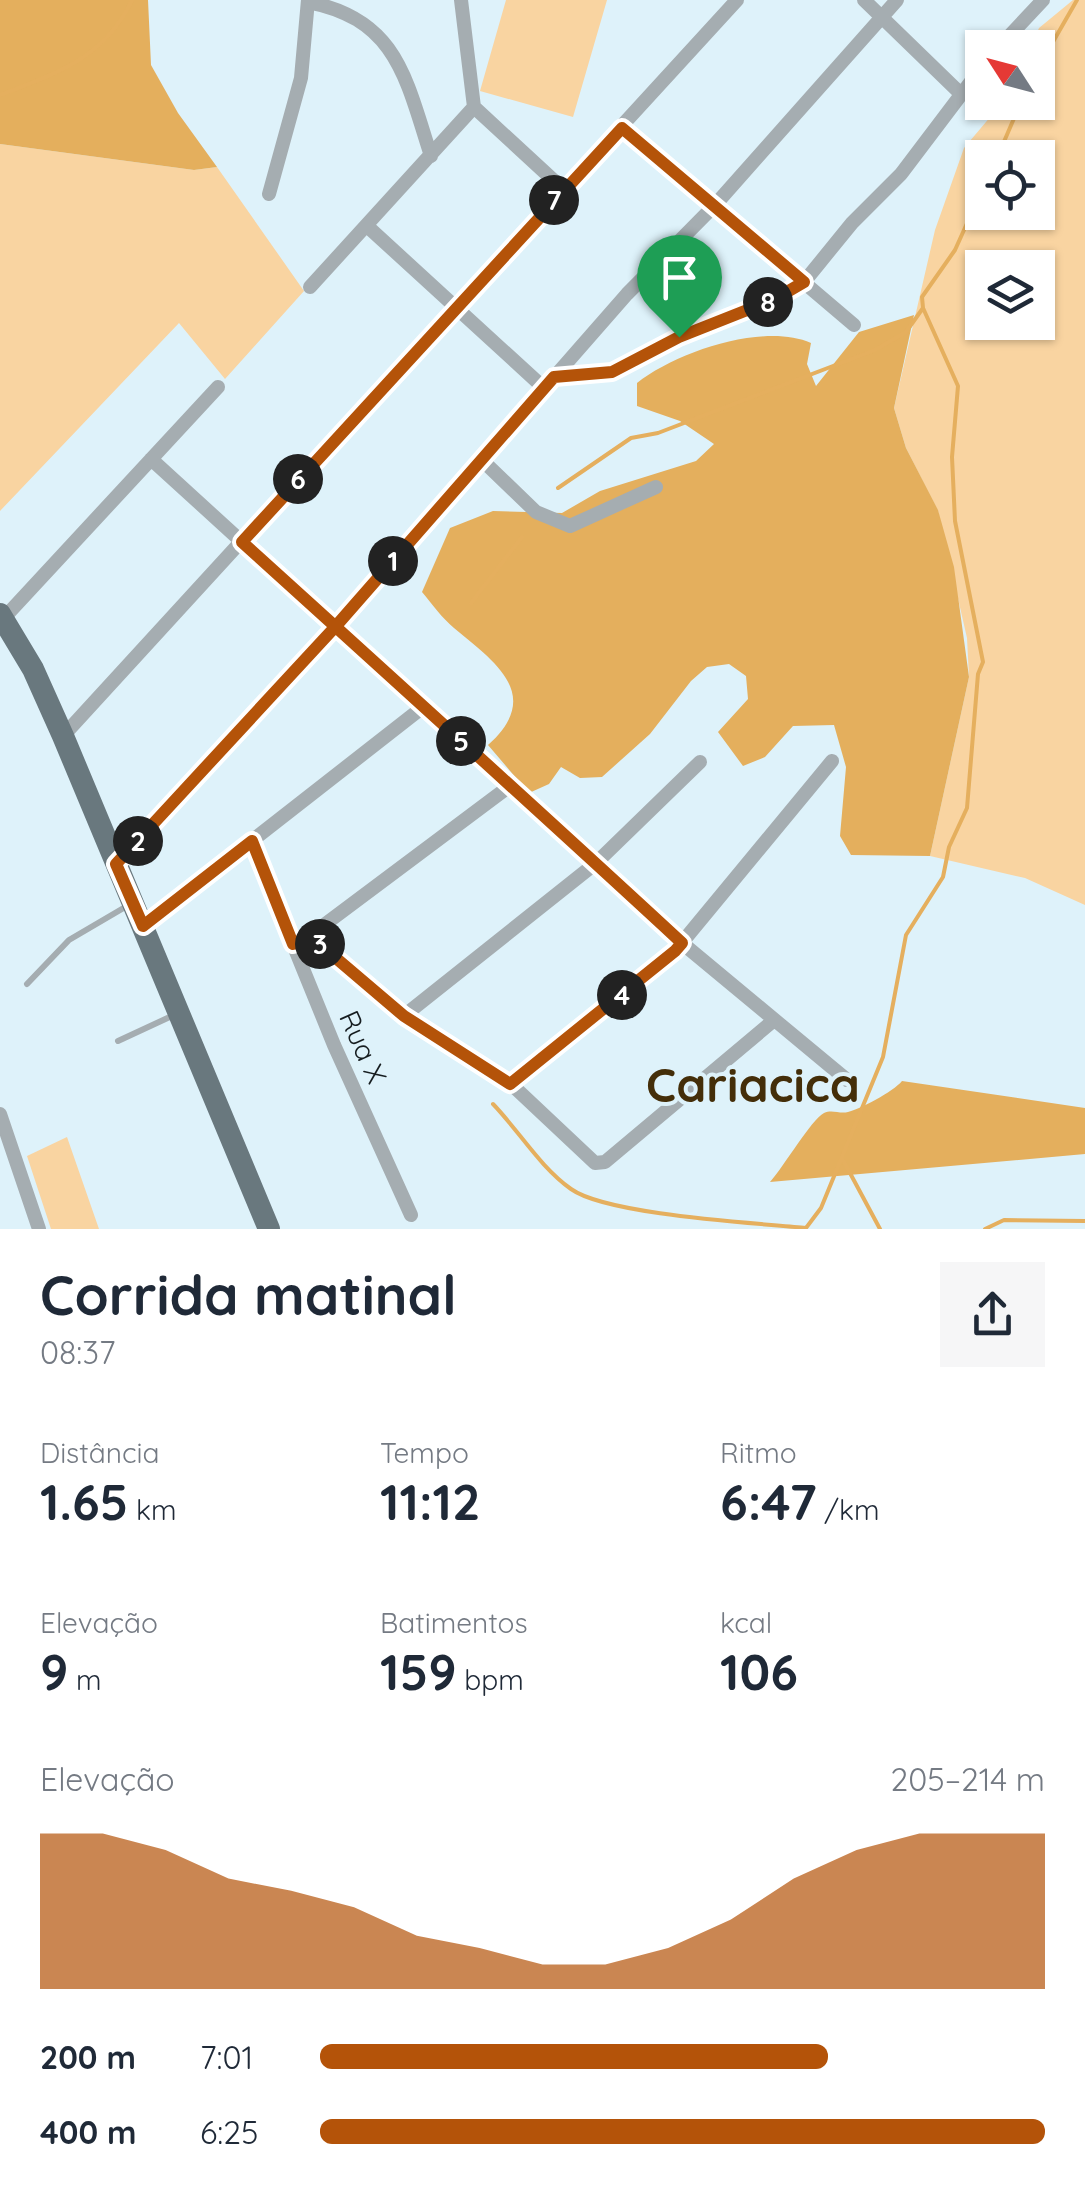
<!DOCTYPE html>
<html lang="pt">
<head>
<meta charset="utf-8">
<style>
	body { margin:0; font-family:Quicksand,sans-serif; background:#f6f6f7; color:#1f2937; height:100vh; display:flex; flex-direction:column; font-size:38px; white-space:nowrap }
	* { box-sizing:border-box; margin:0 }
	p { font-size:32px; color:#747a83 }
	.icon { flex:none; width:55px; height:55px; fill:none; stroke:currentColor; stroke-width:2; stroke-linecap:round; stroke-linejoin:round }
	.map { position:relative; height:1229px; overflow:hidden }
	.side { display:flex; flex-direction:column; background:#fff; flex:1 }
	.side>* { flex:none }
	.needle { width:65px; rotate:306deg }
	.controls { position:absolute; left:965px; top:30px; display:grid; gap:20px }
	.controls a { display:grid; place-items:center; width:90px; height:90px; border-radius:0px; background:#fff; box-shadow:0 2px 8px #0004; font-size:50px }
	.pin { position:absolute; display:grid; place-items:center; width:85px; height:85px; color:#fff; margin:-102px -42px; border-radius:50% 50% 50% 0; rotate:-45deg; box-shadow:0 0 10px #0007 }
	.pin .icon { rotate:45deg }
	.km { position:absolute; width:50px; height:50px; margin:-25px; border-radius:50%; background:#222; color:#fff; font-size:28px; line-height:50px; text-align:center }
	.round { display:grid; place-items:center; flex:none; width:105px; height:105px; border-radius:0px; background:#f6f6f7 }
	.summary { display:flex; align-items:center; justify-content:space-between; height:170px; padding:0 40px }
	h1 { font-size:55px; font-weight:700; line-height:75px }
	.figures { display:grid; grid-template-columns:repeat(3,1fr); gap:15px; height:170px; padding:10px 40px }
	.figures div { display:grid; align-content:center }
	.figures b { font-size:50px; font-weight:700 }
	.figures small { font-size:28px; font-weight:400 }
	.figures p { font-size:28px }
	.chart { height:280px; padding:20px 40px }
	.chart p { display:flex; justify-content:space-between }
	.chart svg { width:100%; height:180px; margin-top:10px; fill:#b45309; opacity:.7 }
	ul { padding:0 40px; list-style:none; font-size:32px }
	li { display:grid; grid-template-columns:160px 120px 1fr; align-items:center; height:75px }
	li i { height:25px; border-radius:12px; background:#b45309 }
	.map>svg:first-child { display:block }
</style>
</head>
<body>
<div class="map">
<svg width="1085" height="1229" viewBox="0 0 1085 1229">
	<rect width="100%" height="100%" fill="#def2fa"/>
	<path fill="#f9d4a1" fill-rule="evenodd" d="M506 0H607L573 117 480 91Z
		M1073 0H1085V905L1025 878 930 856 969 677 967 638 938 511 906 448 894 408 935 230 964 148 1002 103 1038 102V48L1031 47 1039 28ZM982 158H1038V212H982ZM982 268H1038V322H982Z
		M0 144 194 170 217 167 304 291 225 379 179 323 0 511Z
		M67 1137 99 1229H51L27 1156Z"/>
	<path fill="#e4af5d" d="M0 0H148L151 65 178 113 217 167 194 170 0 144Z
		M914 315 894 408 906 448 938 510 954 567 969 677 930 856 851 855 840 836 846 767 834 725 793 726 765 757 743 766 718 732 748 699 746 676 729 664 707 667 691 681 650 734 602 777 580 778 561 767 549 784 529 793 488 745C544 695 495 662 454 628 442 618 432 604 422 592L450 528 493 511 562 513 600 491 696 461 714 444 680 421 637 406V383C676 352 764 322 811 343L807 364 816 386 859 332Z
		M902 1081 1085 1108V1154L770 1182C785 1165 811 1120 824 1113 832 1109 839 1114 848 1112 860 1109 893 1092 902 1081Z"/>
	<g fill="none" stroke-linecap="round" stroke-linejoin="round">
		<path stroke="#e5af5e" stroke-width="4" d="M1038 68 1077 0
			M0 95C57 73 105 58 132 0
			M997 158 1021 102
			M558 488 631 438 658 433 875 350 906 332 923 308 922 297 955 250 982 190
			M471 603 522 537
			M493 1104C519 1131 540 1167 571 1189 607 1215 757 1223 806 1228L821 1208 883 1057 906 935 943 877 949 847 967 808 978 674 983 662 955 521 952 457 958 386 923 308
			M843 1160 880 1229
			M985 1229 1004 1220 1085 1221"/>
		<path stroke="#a5adb1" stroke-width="6" d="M27 984 69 940 127 906
			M118 1041 174 1015"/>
		<path stroke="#a5adb1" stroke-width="14" d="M461 0 474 107 564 190
			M864 0 962 95
			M308 2C397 19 406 79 431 156
			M998 48 1043 0
			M622 128 854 325
			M269 194 301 78 308 0
			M367 226 544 388
			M310 287 474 107
			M554 377 612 372 696 328 775 299 804 282 852 223 901 174 982 67
			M151 459 682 943 847 1080
			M482 460 536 512 570 526 656 487
			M3 619 218 387
			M63 736 737 0
			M251 841 334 1045 411 1215
			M116 864 336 626 627 294 715 205 897 0
			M143 926 423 707
			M310 937 405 1015 510 1083 595 1163 605 1162 773 1021
			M304 940 511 785
			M405 1015 596 863 700 762
			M510 1083 675 951 832 761
			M0 1114 39 1229"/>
		<path stroke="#69787e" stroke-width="22" d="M0 614 33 669 63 736 269 1229"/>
	</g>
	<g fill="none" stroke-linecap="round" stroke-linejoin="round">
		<g stroke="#fff" stroke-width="20">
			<path id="route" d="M679 337 612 372 554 377 336 626 116 864 143 926 252 841 293 944 310 936 404 1016 510 1084 675 951 682 943C536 808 389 675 242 542L622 128 804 282 775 299 679 337"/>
		</g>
		<use href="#route" stroke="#b45309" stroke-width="12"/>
	</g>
	<g text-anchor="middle" stroke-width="8" stroke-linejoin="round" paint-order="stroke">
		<g font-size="28" fill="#161d20" stroke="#def2fa">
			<text transform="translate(363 1047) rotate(66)" y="10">Rua X</text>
		</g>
		<g font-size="48" font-weight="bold" fill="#442e09" stroke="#def2fa">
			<text x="753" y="1102">Cariacica</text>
		</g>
	</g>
</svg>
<div class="controls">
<a><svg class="needle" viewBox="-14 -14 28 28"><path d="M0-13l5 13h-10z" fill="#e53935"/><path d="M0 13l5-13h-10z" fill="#747a83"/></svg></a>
<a><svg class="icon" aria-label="locate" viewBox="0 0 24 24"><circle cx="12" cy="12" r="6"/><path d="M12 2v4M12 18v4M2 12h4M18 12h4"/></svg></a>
<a><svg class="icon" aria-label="layers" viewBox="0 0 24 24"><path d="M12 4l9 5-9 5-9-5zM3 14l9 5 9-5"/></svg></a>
</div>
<div class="pin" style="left:679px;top:337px;background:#1e9e55"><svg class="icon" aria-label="arrive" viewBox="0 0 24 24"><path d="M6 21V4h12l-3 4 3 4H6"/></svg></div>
<b class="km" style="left:393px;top:561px">1</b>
<b class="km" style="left:138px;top:841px">2</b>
<b class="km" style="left:320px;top:944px">3</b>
<b class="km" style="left:622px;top:995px">4</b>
<b class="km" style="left:461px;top:741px">5</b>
<b class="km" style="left:298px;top:479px">6</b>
<b class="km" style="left:554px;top:200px">7</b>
<b class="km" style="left:768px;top:302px">8</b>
</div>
<section class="side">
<div class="summary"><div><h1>Corrida matinal</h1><p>08:37</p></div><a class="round"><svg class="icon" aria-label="share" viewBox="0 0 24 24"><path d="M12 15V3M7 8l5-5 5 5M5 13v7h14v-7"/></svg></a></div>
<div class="figures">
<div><p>Distância</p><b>1.65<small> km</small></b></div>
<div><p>Tempo</p><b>11:12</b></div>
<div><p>Ritmo</p><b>6:47<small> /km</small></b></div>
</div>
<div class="figures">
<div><p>Elevação</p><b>9<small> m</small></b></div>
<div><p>Batimentos</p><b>159<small> bpm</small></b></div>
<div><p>kcal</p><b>106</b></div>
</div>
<div class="chart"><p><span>Elevação</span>205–214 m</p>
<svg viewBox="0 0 160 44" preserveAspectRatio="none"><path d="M0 44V6L10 6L20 10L30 17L40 20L50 24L60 31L70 34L80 38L90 38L100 34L110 27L120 17L130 10L140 6L150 6L160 6V44z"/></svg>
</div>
<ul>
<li><b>200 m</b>7:01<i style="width:70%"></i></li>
<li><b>400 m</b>6:25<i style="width:100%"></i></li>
</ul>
</section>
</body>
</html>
